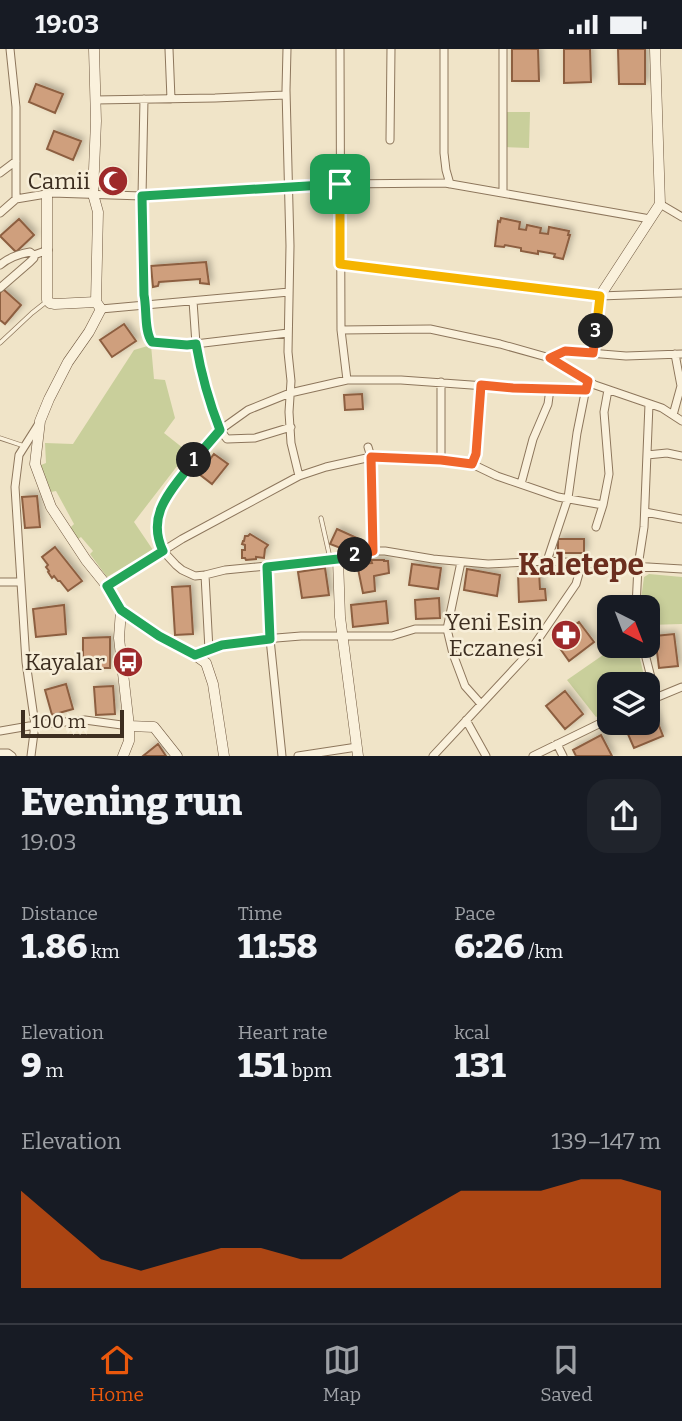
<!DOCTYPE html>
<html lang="en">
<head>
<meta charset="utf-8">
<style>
	body { margin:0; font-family:Bitter,serif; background:#20242c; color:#f1f3f6; height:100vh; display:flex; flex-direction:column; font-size:26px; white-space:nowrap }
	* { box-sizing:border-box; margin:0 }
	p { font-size:23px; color:#9ea1a6 }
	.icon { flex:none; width:38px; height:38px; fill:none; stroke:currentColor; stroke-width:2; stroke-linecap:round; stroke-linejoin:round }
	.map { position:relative; height:707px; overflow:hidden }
	.details { display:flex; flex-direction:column; background:#171b24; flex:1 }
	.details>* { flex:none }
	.needle { width:46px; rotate:138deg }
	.controls { position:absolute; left:597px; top:546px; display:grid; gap:14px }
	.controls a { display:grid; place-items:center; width:63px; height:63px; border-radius:14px; background:#171b24; box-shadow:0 4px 10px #0003; font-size:35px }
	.scale { position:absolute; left:21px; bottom:18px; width:103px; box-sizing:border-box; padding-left:7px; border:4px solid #3d2e20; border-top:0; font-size:19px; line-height:24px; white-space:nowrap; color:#3d2e20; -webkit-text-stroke:5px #f7eed8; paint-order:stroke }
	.pin { position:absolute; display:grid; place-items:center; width:60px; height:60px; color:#fff; margin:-30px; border-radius:14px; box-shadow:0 4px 10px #0006 }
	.km { position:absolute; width:35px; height:35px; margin:-18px; border-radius:50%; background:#222; color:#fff; font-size:19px; line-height:35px; text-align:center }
	.round { display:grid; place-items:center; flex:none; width:74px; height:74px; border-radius:21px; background:#20242c }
	.summary { display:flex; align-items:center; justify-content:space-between; height:119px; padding:0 21px }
	h1 { font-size:38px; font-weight:800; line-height:52px }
	.figures { display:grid; grid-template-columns:repeat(3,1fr); gap:10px; height:119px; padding:7px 21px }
	.figures div { display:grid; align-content:center }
	.figures b { font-size:35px; font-weight:800 }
	.figures small { font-size:19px; font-weight:400 }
	.figures p { font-size:19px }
	.chart { height:196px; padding:14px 21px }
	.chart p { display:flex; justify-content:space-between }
	.chart svg { width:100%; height:126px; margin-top:7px; fill:#ea580c; opacity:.7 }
	.status { display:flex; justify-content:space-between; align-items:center; height:49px; padding:0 35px; background:#171b24; direction:ltr }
	.status svg { height:19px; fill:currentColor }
	.dock { display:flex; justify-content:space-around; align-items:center; height:98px; border-top:2px solid #363941; background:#171b24; font-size:19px; color:#9ea1a6 }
	.dock a { display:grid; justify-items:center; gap:4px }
	.dock .on { color:#ea580c }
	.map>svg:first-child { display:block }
</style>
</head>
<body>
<div class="status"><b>19:03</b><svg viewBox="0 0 49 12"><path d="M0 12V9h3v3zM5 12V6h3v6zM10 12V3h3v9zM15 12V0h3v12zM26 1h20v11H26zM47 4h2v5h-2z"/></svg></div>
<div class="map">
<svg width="682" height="707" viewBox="0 0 682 707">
	<defs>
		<filter id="shadow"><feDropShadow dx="3" dy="-3" stdDeviation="3.5" flood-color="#0004"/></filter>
	</defs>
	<rect width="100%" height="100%" fill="#f0e4c8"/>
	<path fill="#c9cf9b" d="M507 63H530L529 99 505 98Z
		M151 296 154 330 165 331 175 369 164 384 188 403 134 473 153 501 107 528 90 505 93 502 81 488 78 490 70 479 74 475 56 442 51 443 41 416 46 414 45 394 73 395 134 301Z
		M649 525 682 528V575L648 576V558H640L644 528Z
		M616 597H637L646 635H609V662L596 668 567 631Z"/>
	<path fill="#cf9f7d" stroke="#8d5f41" stroke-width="2" filter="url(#shadow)" d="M512 0H538L539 32H512Z
		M564 0H590L591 33 564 34Z
		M618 0H645V35H619Z
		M36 35 63 45 55 64 29 53Z
		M54 82 81 92 73 111 47 100Z
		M109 123 122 128 118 140 104 135Z
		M501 169 520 173 519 180 526 181 527 176 541 179 540 184 548 185 549 178 569 182 568 186H570L563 210 554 208 555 205 538 202V205L521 202V199L505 196 504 198 495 197 498 172 500 173Z
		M19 170 34 186 16 203 0 187Z
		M206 213 209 235 200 234V230L159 233 158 237 153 238 151 217Z
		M3 240 21 256 5 275 0 271V244Z
		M124 275 136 292 112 308 100 291Z
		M362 345 363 360 345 361 344 346Z
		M214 405 228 415 212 435 199 425Z
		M37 447 40 478 25 479 22 448Z
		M337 480 357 489 351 503 330 495Z
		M250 485 268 496 265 500 264 509 256 508V510L246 511 245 509H242V501H245V496L242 495 243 492H244L245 487H248Z
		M558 490H584V504H558Z
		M55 498 82 532 68 542 60 532H58L54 527 52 529 48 523 49 522 46 518 48 516 42 508Z
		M371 511H384V512H388L389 524 374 527 375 542 363 544 357 515 372 514Z
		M412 515 441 519 438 540 409 536Z
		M325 519 329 546 302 549 298 523Z
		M467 520 500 526 497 547 464 541Z
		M539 522 540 540H545L546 551 519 553 518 524Z
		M190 537 193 585 175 586 172 538Z
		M439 549 440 569 416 570 415 551Z
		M386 552 388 574 353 578 351 556Z
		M64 556 66 585 36 588 33 560Z
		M579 573 594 593 569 612 554 591Z
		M674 585 678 617 659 619 655 587Z
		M110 588V619H83V589Z
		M66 635 73 660 52 666 45 641Z
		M113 637 115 665 96 666 94 638Z
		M565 642 583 665 565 680 546 657Z
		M654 664 663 687 634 699 624 676 629 674H648V666Z
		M601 686 612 707H576L573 701Z
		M158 695 166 707H143Z"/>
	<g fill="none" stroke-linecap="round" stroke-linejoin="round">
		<g stroke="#8d765c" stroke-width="5">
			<path id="lane" d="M0 294 32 264 46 253
				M0 389 24 397
				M321 469 330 509"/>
		</g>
		<g stroke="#8d765c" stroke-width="9">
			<path id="street" d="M10 0 16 58V150
				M169 0 171 50
				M287 0 286 41 290 197 288 303 291 332 289 363 291 394 299 427
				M340 0 341 281 347 331
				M444 0V104L446 121 450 135
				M144 50 142 147 144 246 148 288 152 293 187 296 288 284
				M95 51 215 49 286 46
				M390 91 391 0
				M0 124 16 112
				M503 144V0
				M660 155 682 168
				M0 164 16 150 52 144 142 147 340 135 445 134 650 170
				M340 215 600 247 682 244
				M0 216C8 209 19 205 30 203L34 206 48 201
				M0 239 30 213 34 209V206
				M193 252 196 295 201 322 213 364 220 381 227 390 255 389 291 378
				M101 260 289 243
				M341 281 430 280 500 295 550 309 595 336 662 359 682 372
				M550 309 565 302 626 307 682 305
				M586 341 513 339 401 331H347L290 344 248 361 220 381 199 405 164 452 157 471 158 491 163 502 176 516 182 521 195 527 205 526 225 521 338 510 373 502H385L433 510 488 515 547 512 682 520
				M673 366 681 337 675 305
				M368 398 371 408 373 502
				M647 406 667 404 682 407
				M441 411V333
				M472 415 476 405 481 336
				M521 435 533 390 548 355 550 340
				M645 463 682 470
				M596 478 603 456 609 425 604 363 608 341
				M547 512 568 449 577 384 586 339
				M461 513 447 580 453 605 465 637 481 655
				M267 518 270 590 282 707
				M205 526 209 601
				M0 533H20
				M107 537 182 490 299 427 326 418 371 408 441 411 472 415 497 427 558 448 603 456
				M636 558 638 517 644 478 649 355
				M643 597 656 648
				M195 606 222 596 264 590 301 587H392L415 580H447
				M648 652 682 638
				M466 671 486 707
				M0 682 35 676 85 671 129 677
				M557 695 563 707
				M0 704H8L12 707
				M31 707 35 676 26 613 15 438 19 406 38 376
				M298 707 357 698
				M433 707 528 605 576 535 582 514
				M533 707 609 670"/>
		</g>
		<g stroke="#6f573f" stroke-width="11">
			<path id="secondary" d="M94 0 96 72 93 145 98 163 96 253 101 260 89 283 68 313 49 350 40 372 35 415 51 458 86 511 107 537 121 561 119 589 129 677V692L123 707
				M47 145V251L50 254 55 255 96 253
				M593 304 600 247 660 155 655 0
				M338 510 340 568 358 707
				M121 561 159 587 195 606 206 614 213 635 224 707
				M129 677 154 678 177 707"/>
		</g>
		<use href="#lane" stroke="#faf1dc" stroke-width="3.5"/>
		<use href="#street" stroke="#faf1dc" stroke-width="7"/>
		<use href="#secondary" stroke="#faf1dc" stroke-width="10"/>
	</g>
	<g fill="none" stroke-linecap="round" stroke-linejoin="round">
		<g stroke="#fff" stroke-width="14">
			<path id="split-1" d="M194 411 220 381C209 353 201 324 196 295L187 296 152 293C144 283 147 260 144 246L142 147 340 135"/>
		</g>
		<g stroke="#fff" stroke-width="14">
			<path id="split-2" d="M194 411C173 440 145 464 163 502L107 537 121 561 159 587 195 606 222 596 270 590 267 518 338 510 355 506"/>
		</g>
		<g stroke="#fff" stroke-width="14">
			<path id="split-3" d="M355 506 373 502 371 408 441 411 472 415 476 405 481 336 513 339 586 341 588 332 550 309 565 302 593 304 596 282"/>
		</g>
		<g stroke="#fff" stroke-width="14">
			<path id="split-4" d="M340 135V215L600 247 596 282"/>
		</g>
		<use href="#split-1" stroke="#22a559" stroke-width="9"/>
		<use href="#split-2" stroke="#22a559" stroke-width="9"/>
		<use href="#split-3" stroke="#f0652b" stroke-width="9"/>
		<use href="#split-4" stroke="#f5b400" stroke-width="9"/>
	</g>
	<defs>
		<g id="mosque-disc" transform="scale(1.575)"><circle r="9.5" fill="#9e2a2b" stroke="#f7eed8"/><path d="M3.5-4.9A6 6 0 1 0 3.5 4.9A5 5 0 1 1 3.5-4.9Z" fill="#fff"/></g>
		<g id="pharmacy-disc" transform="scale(1.575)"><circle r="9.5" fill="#9e2a2b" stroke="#f7eed8"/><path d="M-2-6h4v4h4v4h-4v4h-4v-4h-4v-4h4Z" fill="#fff"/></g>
		<g id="bus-disc" transform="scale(1.575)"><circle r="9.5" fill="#9e2a2b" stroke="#f7eed8"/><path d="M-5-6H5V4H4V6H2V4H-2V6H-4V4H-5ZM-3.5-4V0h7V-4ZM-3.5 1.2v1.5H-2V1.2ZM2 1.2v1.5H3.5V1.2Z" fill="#fff"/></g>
	</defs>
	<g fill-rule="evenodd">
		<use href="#mosque-disc" x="113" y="132"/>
		<use href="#pharmacy-disc" x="566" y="586"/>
		<use href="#bus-disc" x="128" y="613"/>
	</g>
	<g text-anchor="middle" stroke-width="5" stroke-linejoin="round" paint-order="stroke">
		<g font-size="23" fill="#3d2e20" stroke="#f7eed8" text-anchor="end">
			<text x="90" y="140">Camii</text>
			<text x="543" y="581">Yeni Esin<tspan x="543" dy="26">Eczanesi</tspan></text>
			<text x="105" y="621">Kayalar</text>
		</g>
		<g font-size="30" font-weight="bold" fill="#6b2e1e" stroke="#f7eed8">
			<text x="581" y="526">Kaletepe</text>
		</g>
	</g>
</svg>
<div class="controls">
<a><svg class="needle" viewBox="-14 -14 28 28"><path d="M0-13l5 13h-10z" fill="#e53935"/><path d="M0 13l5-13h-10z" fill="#9ea1a6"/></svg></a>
<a><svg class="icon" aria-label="layers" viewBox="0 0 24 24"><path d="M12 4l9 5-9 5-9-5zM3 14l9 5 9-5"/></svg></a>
</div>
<div class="scale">100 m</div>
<div class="pin" style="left:340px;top:135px;background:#1e9e55"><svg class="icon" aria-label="arrive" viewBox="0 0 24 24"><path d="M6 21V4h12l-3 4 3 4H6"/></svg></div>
<b class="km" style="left:194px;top:411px">1</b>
<b class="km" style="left:355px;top:506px">2</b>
<b class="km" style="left:596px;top:282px">3</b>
</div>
<section class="details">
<div class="summary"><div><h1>Evening run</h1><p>19:03</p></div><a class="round"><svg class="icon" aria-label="share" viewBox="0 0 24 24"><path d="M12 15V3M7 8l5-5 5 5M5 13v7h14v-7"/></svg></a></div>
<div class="figures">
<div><p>Distance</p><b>1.86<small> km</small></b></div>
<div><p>Time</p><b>11:58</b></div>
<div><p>Pace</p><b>6:26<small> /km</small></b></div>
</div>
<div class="figures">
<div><p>Elevation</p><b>9<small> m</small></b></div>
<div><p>Heart rate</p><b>151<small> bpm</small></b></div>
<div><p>kcal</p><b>131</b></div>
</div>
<div class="chart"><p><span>Elevation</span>139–147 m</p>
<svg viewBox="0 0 160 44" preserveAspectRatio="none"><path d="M0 44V10L10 22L20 34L30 38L40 34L50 30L60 30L70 34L80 34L90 26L100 18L110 10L120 10L130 10L140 6L150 6L160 10V44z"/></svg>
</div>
</section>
<nav class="dock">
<a class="on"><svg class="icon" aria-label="home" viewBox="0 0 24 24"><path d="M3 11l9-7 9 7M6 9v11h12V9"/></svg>Home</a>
<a><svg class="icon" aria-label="map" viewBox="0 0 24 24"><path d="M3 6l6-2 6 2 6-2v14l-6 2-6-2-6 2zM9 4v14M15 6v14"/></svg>Map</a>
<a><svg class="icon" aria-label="saved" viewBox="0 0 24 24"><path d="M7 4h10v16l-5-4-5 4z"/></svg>Saved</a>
</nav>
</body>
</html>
